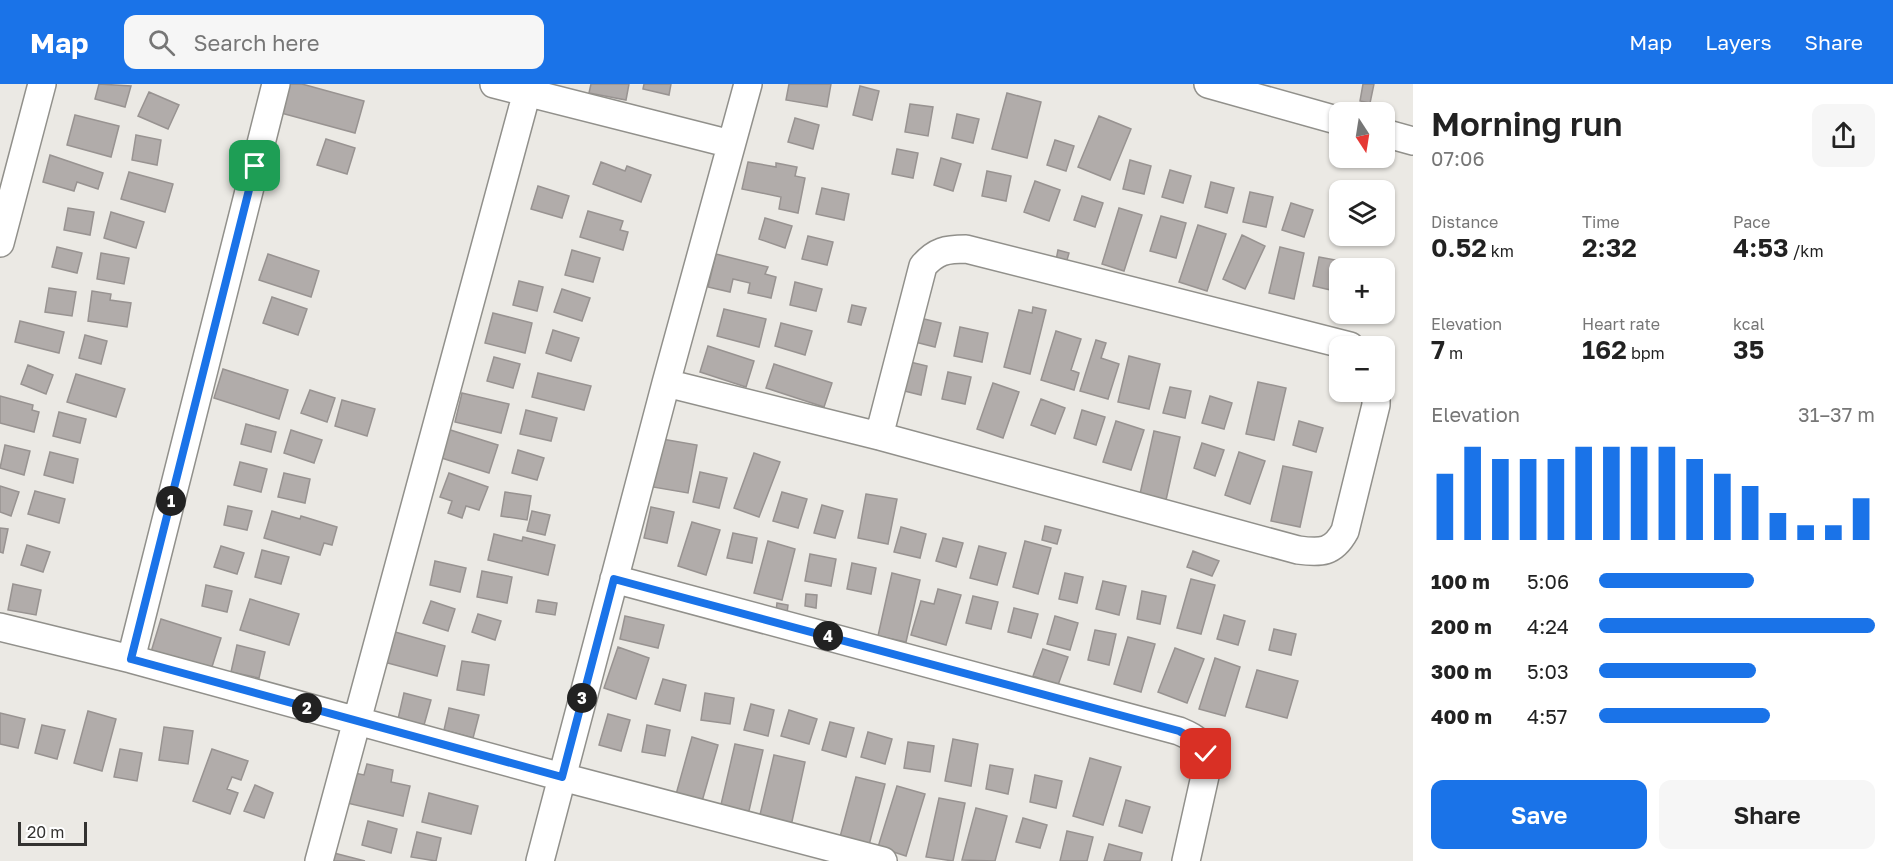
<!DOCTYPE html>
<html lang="en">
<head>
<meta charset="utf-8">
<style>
	body { margin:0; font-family:"Golos Text",sans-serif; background:#f6f6f6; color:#222; height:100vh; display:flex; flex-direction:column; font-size:22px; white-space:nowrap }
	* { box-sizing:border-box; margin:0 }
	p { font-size:20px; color:#767676 }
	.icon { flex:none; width:33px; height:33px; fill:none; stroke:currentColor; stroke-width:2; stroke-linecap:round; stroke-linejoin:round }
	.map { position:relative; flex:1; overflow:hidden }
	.side { display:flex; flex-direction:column; background:#fff; width:480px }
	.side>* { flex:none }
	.needle { width:39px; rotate:168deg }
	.buttons { position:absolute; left:1329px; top:18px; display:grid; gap:12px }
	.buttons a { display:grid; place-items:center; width:66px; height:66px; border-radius:12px; background:#fff; box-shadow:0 2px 4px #0004; font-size:30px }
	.scale { position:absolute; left:18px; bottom:15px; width:69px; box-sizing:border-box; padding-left:6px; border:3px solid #333230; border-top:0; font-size:16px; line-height:21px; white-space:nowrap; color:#333230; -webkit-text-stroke:4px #fff; paint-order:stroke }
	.pin { position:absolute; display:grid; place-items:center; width:51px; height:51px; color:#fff; margin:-26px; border-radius:12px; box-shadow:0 3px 9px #0006 }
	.km { position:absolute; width:30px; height:30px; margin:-15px; border-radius:50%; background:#222; color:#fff; font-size:16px; line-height:30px; text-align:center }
	.round { display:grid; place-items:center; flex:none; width:63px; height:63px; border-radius:12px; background:#f6f6f6 }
	.overview { display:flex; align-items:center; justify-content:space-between; height:102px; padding:0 18px }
	h1 { font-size:33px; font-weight:600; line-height:45px }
	.figures { display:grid; grid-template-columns:repeat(3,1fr); gap:9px; height:102px; padding:6px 18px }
	.figures div { display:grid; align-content:center }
	.figures b { font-size:26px; font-weight:600 }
	.figures small { font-size:16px; font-weight:400 }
	.figures p { font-size:16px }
	.chart { height:168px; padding:12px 18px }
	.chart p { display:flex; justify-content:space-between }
	.chart svg { width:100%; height:108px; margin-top:6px; stroke:#1a73e8; stroke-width:6 }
	.cta { display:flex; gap:12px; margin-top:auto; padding:12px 18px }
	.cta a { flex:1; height:69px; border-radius:12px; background:#1a73e8; color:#fff; font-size:24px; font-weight:600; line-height:69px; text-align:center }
	.cta a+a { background:#f6f6f6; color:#222 }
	ul { padding:0 18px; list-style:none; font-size:20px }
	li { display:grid; grid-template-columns:96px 72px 1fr; align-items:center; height:45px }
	li i { height:15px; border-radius:8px; background:#1a73e8 }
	header { display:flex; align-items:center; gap:36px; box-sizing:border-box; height:84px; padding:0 30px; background:#1a73e8; color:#fff }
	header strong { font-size:28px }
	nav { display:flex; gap:33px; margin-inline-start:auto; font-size:21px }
	.search { width:420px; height:54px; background:#f6f6f6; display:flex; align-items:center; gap:15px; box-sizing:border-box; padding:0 21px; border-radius:12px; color:#767676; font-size:22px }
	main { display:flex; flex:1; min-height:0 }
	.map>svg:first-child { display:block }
</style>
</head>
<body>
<header>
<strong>Map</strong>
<div class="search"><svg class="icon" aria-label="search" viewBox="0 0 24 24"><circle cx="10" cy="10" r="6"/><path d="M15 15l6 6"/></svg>Search here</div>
<nav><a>Map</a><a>Layers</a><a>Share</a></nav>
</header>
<main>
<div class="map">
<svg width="1413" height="777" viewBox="0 0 1413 777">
	<rect width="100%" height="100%" fill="#ebe9e4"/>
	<path fill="#b1acaa" stroke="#989391" stroke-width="1.5" d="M99 0 131 2 125 23 95 15Z
		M289 0H302L364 17 355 49 281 29Z
		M591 0H629L626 16 589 9Z
		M644 0H671L669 11 643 5Z
		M789 0H831L827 23 786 16Z
		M1363 0H1374L1370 19 1360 17Z
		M860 2 879 7 872 36 853 31Z
		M149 8 179 21 168 45 138 32Z
		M1007 9 1041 18 1027 74 992 65Z
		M910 20 933 23 928 52 905 48Z
		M957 30 979 35 973 59 952 54Z
		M75 31 119 42 111 73 67 61Z
		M1099 32 1131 45 1110 96 1078 83Z
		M795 34 819 41 813 65 788 58Z
		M136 51 161 56 157 81 132 76Z
		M326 55 355 64 347 90 317 81Z
		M1055 56 1074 62 1066 87 1047 81Z
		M897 65 918 69 913 94 892 90Z
		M50 71 103 89 98 105 77 98 74 107 43 98Z
		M941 74 961 80 953 107 934 101Z
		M1130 76 1151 82 1144 110 1123 105Z
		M601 78 625 87 627 82 651 91 641 118 593 100Z
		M748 78 776 83V79L797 83 795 92 805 94 798 129 779 125 781 113 742 105Z
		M1170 86 1191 92 1183 119 1162 113Z
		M987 87 1011 92 1006 117 982 112Z
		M129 88 173 100 165 128 121 115Z
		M1035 97 1060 106 1049 137 1024 128Z
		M1211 98 1234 104 1227 129 1205 123Z
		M538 102 569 112 562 134 531 125Z
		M822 104 849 110 844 136 816 130Z
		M1250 108 1273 113 1266 143 1243 138Z
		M1082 112 1103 119 1095 143 1074 136Z
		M1291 119 1313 126 1304 153 1282 146Z
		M68 124 94 128 90 151 64 146Z
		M1119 124 1142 131 1124 187 1102 180Z
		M588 127 623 137 620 146 628 148 623 166 580 153Z
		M111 128 144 138 136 164 104 154Z
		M1161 132 1186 139 1176 174 1150 167Z
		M765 134 792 142 785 164 759 155Z
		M1198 141 1226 150 1207 207 1179 198Z
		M1242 151 1265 162 1245 205 1223 195Z
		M808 152 833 158 827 181 802 175Z
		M57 163 82 169 77 189 52 183Z
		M1280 163 1304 169 1294 215 1269 209Z
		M572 166 600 174 593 198 565 191Z
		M1058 166 1069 169 1065 183 1055 181Z
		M101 169 129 174 124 200 97 195Z
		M268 170 319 187 311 213 259 196Z
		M716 170 768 183 765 190 776 193 771 214 748 209 750 199 733 195 730 208 708 203Z
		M1319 173 1341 177 1335 207 1313 202Z
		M519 197 543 203 537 227 513 221Z
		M795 198 822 205 816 227 790 221Z
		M49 204 76 208 72 232 45 228Z
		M562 205 590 214 582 237 554 228Z
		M92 207 111 210 110 216 131 219 127 243 88 237Z
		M272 213 307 225 298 251 263 239Z
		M852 221 866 224 861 241 848 238Z
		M1033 223 1046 226 1030 290 1004 283 1019 226 1032 229Z
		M724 225 766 235 759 263 717 252Z
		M493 229 532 239 525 269 485 259Z
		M916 233 941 239 935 263 911 257Z
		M20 237 64 248 59 269 15 258Z
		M781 239 812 247 805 271 775 262Z
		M960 243 988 249 982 278 954 272Z
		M553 246 579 254 571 277 546 269Z
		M1056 247 1081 255 1071 286 1079 289 1074 306 1041 296Z
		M85 251 107 257 101 280 79 274Z
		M1096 256 1106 259 1101 274 1119 280 1108 315 1080 307Z
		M708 262 754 277 746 303 700 288Z
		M1129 272 1160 280 1149 325 1118 318Z
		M494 273 520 280 513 304 487 297Z
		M906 277 927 282 921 311 900 306Z
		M774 280 832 299 824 323 766 304Z
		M28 281 53 291 46 310 21 300Z
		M223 285 288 306 279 335 214 314Z
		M948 288 971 293 965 320 942 315Z
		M538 289 591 302 584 326 532 313Z
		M76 290 125 305 116 333 67 318Z
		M1258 298 1286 304 1274 356 1246 350Z
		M993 299 1019 308 1003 354 977 345Z
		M1170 303 1191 307 1185 334 1163 329Z
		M310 306 335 314 327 338 301 329Z
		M462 309 509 320 501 349 455 338Z
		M0 312 33 321 32 326 39 328 34 348 0 339Z
		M1210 312 1232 319 1224 345 1202 339Z
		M1041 315 1065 324 1055 350 1031 341Z
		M342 316 375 325 367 352 335 342Z
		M526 326 557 334 551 357 520 350Z
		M1082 326 1105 333 1096 361 1074 354Z
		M59 328 86 335 80 359 53 352Z
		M1116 337 1144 346 1131 386 1103 378Z
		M1299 337 1323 344 1316 368 1293 361Z
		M246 340 276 348 271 368 241 360Z
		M441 343 498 361 489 389 432 371Z
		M291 346 322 356 314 379 284 369Z
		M1154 347 1180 353 1166 416 1140 410Z
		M662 355 697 361 688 409 653 403Z
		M1202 359 1224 366 1215 392 1194 384Z
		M5 361 30 367 24 391 0 384Z
		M518 366 544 374 537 396 512 389Z
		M50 368 78 375 73 399 44 391Z
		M1239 368 1265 377 1250 420 1225 411Z
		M754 369 780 378 759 433 734 424Z
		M240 378 267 385 261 408 234 401Z
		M1283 382 1312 388 1300 443 1271 437Z
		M700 388 727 394 719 424 693 418Z
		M284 389 310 395 305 419 278 413Z
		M449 389 488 403 479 426 466 422 462 434 448 429 452 417 440 413Z
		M0 402 19 408 11 432 0 428Z
		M35 407 65 415 59 439 28 430Z
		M505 408 531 412 527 436 501 432Z
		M782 408 807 415 798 444 773 437Z
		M866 410 897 415 888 460 858 454Z
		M822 421 843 427 835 454 814 449Z
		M228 422 252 427 247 446 224 441Z
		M651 423 674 428 667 459 644 454Z
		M272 427 300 435 301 432 337 443 332 461 324 459 320 471 264 454Z
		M532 427 550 431 545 451 527 447Z
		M692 438 720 446 706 491 678 482Z
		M1045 442 1061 446 1057 460 1042 456Z
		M901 443 926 450 920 474 894 468Z
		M0 444 8 445 3 469 0 468Z
		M733 449 757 454 752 479 727 474Z
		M494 450 522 457 523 453 555 461 548 491 488 476Z
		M943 454 963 459 956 483 936 477Z
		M768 457 795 465 782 516 754 509Z
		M1025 457 1051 464 1038 510 1013 503Z
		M27 461 50 468 43 488 21 481Z
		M221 462 244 469 237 490 214 483Z
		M979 462 1006 469 997 501 970 494Z
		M262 466 289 473 281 500 255 493Z
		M1193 467 1219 477 1212 492 1187 483Z
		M810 470 836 475 831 502 805 497Z
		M435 477 466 484 460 508 430 501Z
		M852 479 876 484 871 510 847 505Z
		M482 487 512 493 507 519 477 513Z
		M892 489 920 496 906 558 878 552Z
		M1065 489 1083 493 1077 519 1059 515Z
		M1191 495 1215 501 1201 550 1177 544Z
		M1103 497 1126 502 1119 531 1096 525Z
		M13 500 41 506 36 531 8 526Z
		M206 501 232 507 227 528 202 522Z
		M938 505 961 511 946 561 911 551 921 517 934 520Z
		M1142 507 1166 512 1160 540 1137 535Z
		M806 510 817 511 816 524 805 522Z
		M973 512 998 518 991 545 966 539Z
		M250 515 299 530 289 561 240 546Z
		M538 516 557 519 555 531 536 528Z
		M431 517 455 525 448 547 423 539Z
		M777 519 788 521 786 537 775 535Z
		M1014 524 1038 530 1031 554 1008 548Z
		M478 530 501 537 495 556 472 548Z
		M1224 531 1245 537 1238 561 1217 555Z
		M625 532 664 541 658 564 620 555Z
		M1055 532 1078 539 1070 566 1047 560Z
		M161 535 221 554 211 586 151 568Z
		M1274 545 1296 550 1291 571 1269 566Z
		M388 546 445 562 437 592 380 577Z
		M1095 546 1116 550 1109 581 1088 576Z
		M1128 553 1155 560 1141 608 1114 600Z
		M237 561 265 568 259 594 231 588Z
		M618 563 649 574 636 615 604 604Z
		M1175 564 1204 575 1187 619 1158 608Z
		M1043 565 1068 573 1058 601 1033 592Z
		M1215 574 1240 583 1225 632 1199 625Z
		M462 577 489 581 484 611 457 606Z
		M1257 586 1298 597 1287 634 1246 623Z
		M663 595 686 601 680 627 655 620Z
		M404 609 431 616 424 641 398 635Z
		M705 609 734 614 730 640 701 636Z
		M751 620 774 626 768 652 744 646Z
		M449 624 479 631 473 654 444 646Z
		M789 626 817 635 809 660 781 652Z
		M88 627 116 635 102 687 74 679Z
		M0 629 25 635 18 664 0 660Z
		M608 630 630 636 621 667 599 661Z
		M830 638 854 644 846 673 822 666Z
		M42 641 65 646 57 675 35 669Z
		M647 641 670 646 665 672 642 668Z
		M164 643 193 647 188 680 159 676Z
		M868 648 892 655 885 680 861 673Z
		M692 653 718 661 701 721 675 714Z
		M953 655 978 660 971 702 945 697Z
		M908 658 934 662 930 688 904 684Z
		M735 660 763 666 748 731 720 725Z
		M120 665 142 669 137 697 114 693Z
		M212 665 248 677 241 696 232 693 227 705 238 709 230 730 193 717Z
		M774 671 805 678 791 742 759 735Z
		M1090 674 1121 683 1103 741 1073 732Z
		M367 680 393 686 391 698 410 702 403 732 347 719 354 689 364 691Z
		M990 681 1013 685 1008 710 986 705Z
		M1035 691 1062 697 1056 724 1030 718Z
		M856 693 885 700 869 761 840 753Z
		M255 701 273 709 264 734 244 727Z
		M897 702 925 710 906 772 878 763Z
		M429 709 478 722 471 750 422 738Z
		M939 714 965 719 953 777 926 773Z
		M1126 716 1150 723 1142 749 1119 742Z
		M976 724 1007 732 995 777 962 776Z
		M1023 734 1047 741 1040 764 1016 758Z
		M368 737 397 745 391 769 362 761Z
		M1067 747 1093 753 1087 777H1060Z
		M417 748 441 754 436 777 411 773Z
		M1109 760 1142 769 1140 777H1104Z
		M334 769 365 777H332Z"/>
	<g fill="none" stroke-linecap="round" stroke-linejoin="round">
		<g stroke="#91908b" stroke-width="30">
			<path id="minor" d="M494 0 731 60
				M1208 0 1340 37
				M1384 49 1413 57
				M0 159 42 0
				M666 299 879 352 1298 466C1321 469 1333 469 1345 447L1376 321V308
				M879 352 923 182C936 167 946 165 966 165L1350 262
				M614 495 1179 647C1200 656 1205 660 1207 683L1186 777
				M0 543 131 575 562 693 883 777
				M131 575 276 0
				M319 777 527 8
				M540 777 666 299 748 0"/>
		</g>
		<use href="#minor" stroke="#fff" stroke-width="27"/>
	</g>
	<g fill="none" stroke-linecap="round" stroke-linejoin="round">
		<g stroke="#fff" stroke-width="12">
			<path id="route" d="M255 82 131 575 562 693 614 495 1179 647 1201 659 1206 670"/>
		</g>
		<use href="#route" stroke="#1a73e8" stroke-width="8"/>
	</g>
</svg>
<div class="buttons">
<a><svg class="needle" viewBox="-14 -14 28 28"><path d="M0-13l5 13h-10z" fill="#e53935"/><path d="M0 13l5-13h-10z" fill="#767676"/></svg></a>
<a><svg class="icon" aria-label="layers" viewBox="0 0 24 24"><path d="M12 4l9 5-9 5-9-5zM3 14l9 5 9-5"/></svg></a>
<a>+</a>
<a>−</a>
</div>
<div class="scale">20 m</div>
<div class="pin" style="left:255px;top:82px;background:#1e9e55"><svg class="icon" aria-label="arrive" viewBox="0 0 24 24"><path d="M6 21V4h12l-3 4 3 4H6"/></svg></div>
<div class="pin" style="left:1206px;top:670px;background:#d93025"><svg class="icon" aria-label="check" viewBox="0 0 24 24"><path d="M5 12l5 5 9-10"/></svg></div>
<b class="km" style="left:171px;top:417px">1</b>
<b class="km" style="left:307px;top:624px">2</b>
<b class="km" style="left:582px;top:614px">3</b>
<b class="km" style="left:828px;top:552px">4</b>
</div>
<section class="side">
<div class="overview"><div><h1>Morning run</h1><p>07:06</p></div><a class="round"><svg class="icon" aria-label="share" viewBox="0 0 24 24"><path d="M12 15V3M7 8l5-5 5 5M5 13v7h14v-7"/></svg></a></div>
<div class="figures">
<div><p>Distance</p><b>0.52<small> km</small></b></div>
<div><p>Time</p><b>2:32</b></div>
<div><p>Pace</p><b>4:53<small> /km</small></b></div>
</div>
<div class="figures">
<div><p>Elevation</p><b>7<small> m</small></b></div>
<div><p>Heart rate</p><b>162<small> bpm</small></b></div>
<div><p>kcal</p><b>35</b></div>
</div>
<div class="chart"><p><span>Elevation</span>31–37 m</p>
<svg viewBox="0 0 160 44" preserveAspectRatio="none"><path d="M5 44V17M15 44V6M25 44V11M35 44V11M45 44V11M55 44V6M65 44V6M75 44V6M85 44V6M95 44V11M105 44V17M115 44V22M125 44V33M135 44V38M145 44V38M155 44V27"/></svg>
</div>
<ul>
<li><b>100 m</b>5:06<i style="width:56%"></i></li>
<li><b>200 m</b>4:24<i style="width:100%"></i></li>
<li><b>300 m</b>5:03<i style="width:57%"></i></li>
<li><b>400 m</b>4:57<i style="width:62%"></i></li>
</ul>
<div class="cta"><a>Save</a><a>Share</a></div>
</section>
</main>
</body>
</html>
